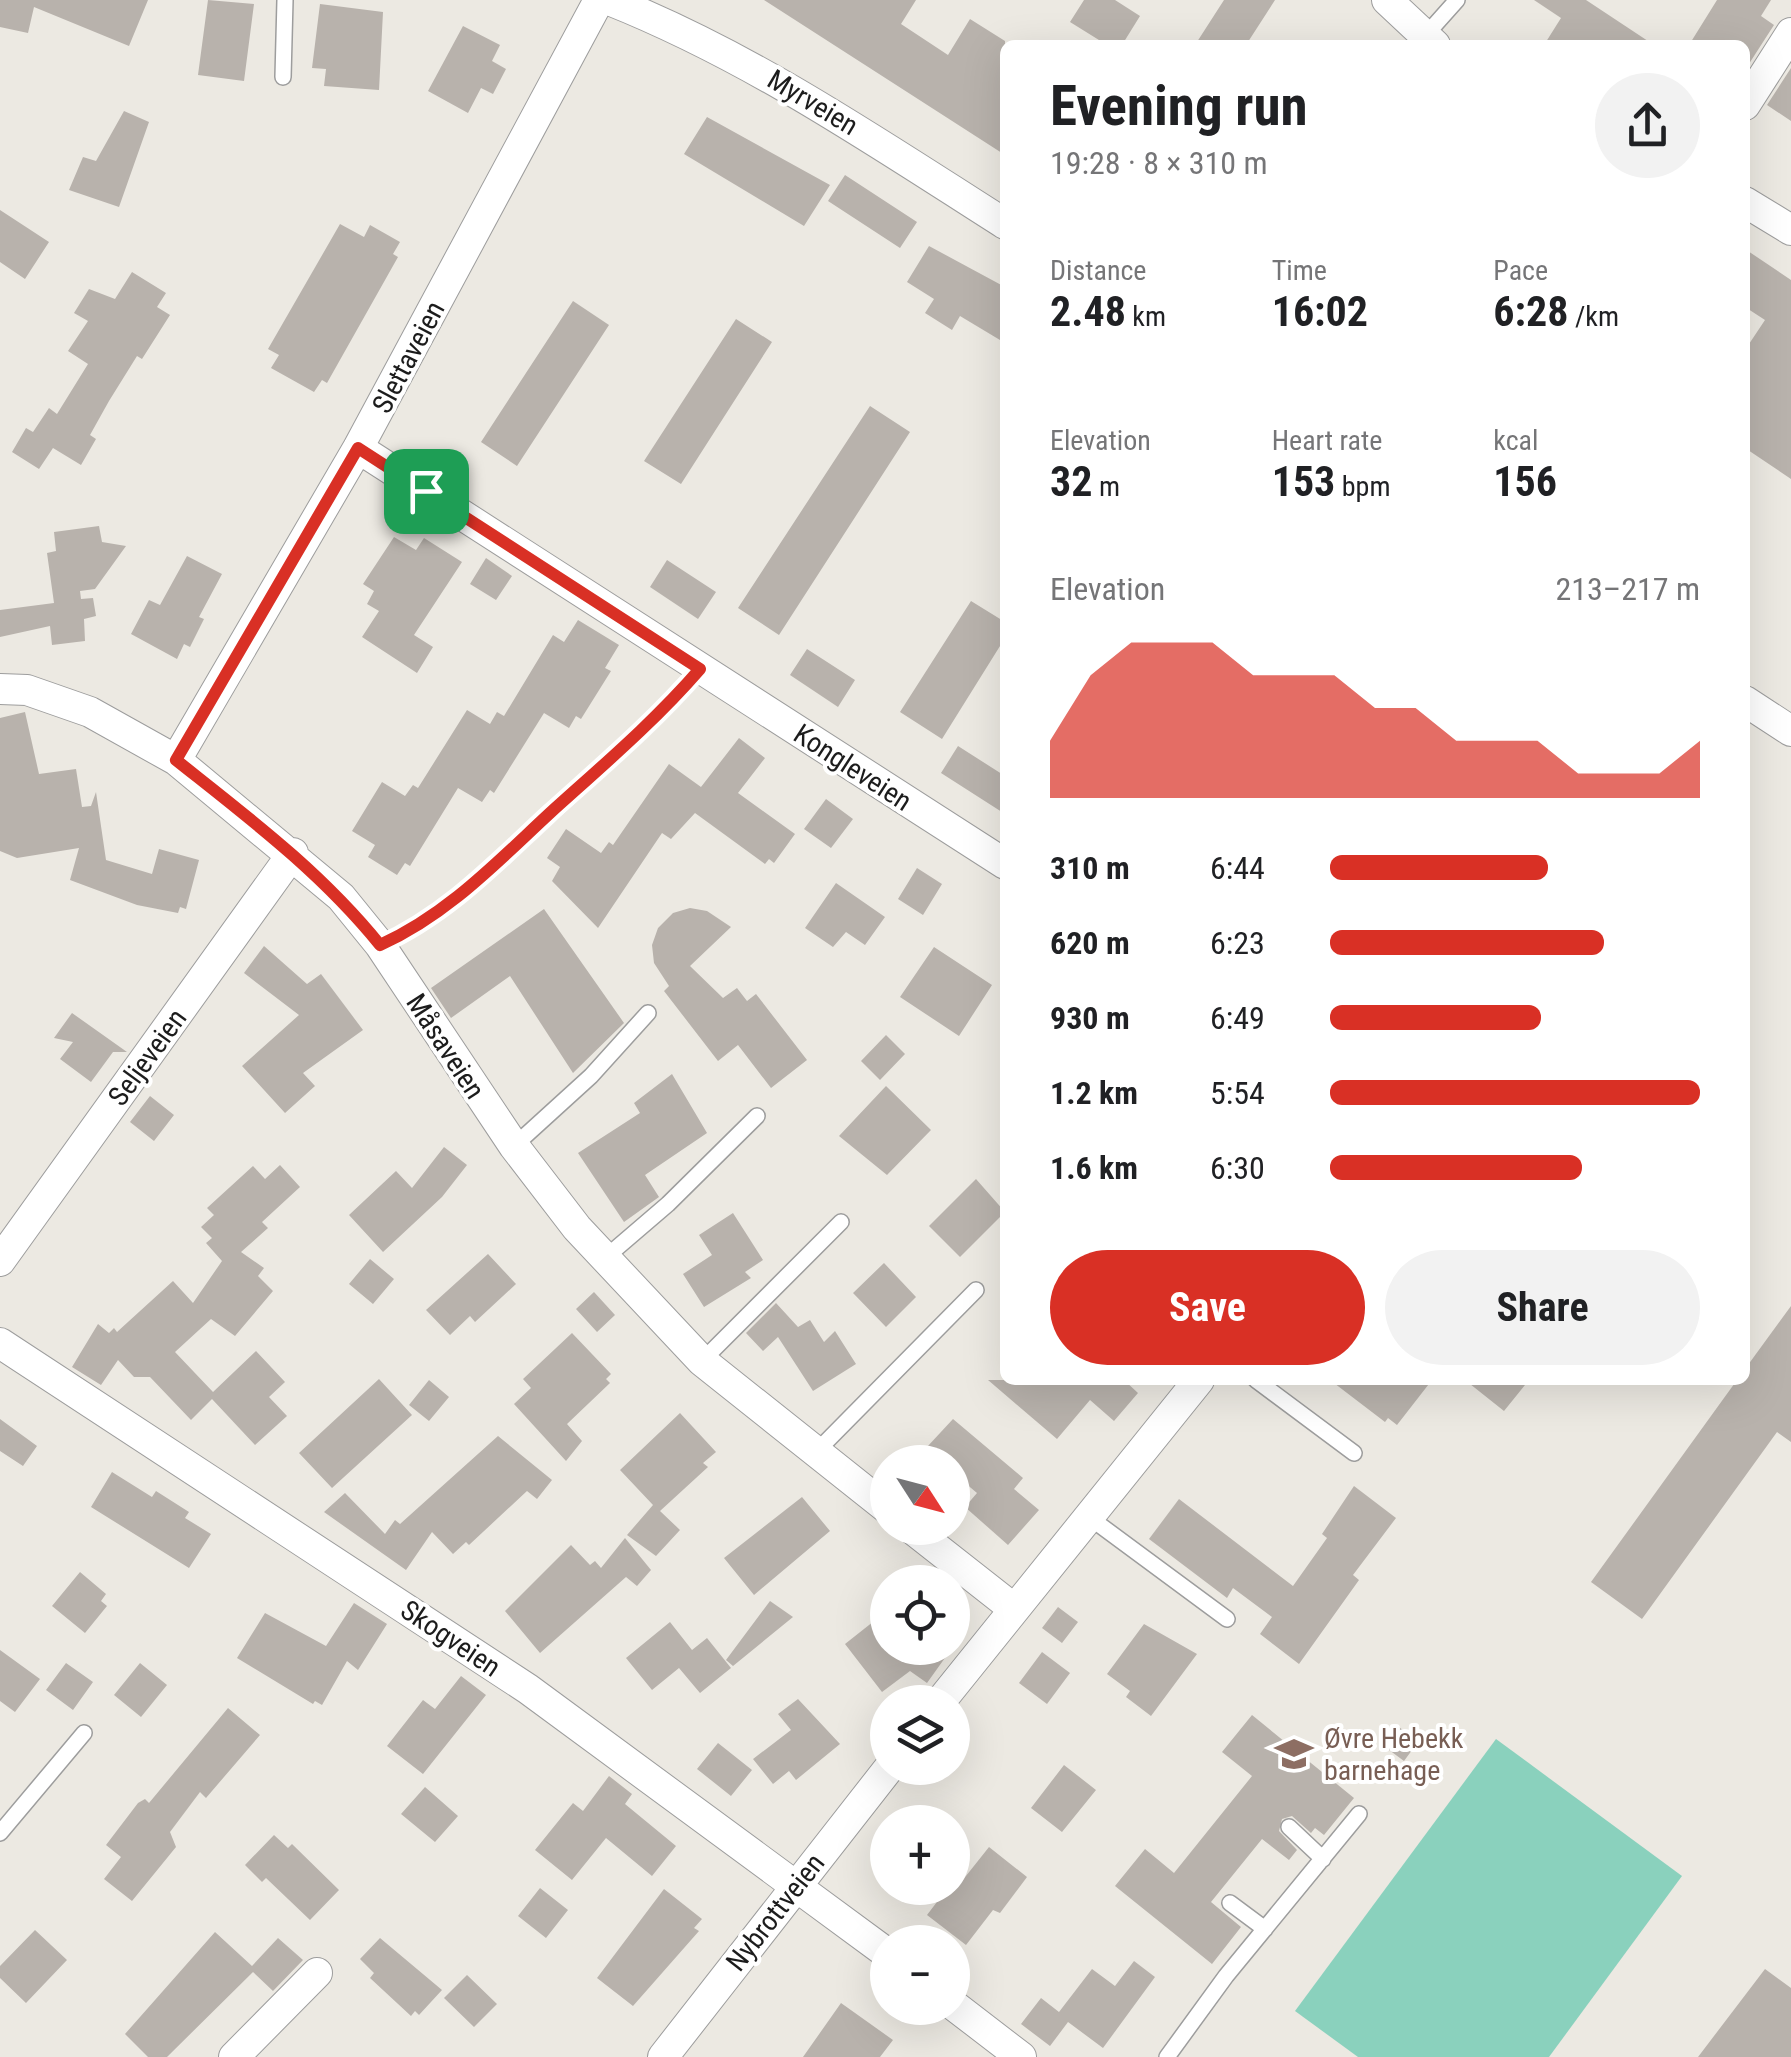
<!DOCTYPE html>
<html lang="en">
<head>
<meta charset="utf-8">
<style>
	body { margin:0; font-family:"Roboto Condensed",sans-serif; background:#f2f2f2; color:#202124; height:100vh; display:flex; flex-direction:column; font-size:38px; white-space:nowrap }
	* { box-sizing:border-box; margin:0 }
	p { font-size:32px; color:#757577 }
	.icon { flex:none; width:55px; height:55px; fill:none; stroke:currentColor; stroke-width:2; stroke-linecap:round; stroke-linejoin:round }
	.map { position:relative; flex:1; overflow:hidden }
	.panel { position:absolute; left:1000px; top:40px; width:750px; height:1345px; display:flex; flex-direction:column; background:#fff; border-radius:15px; box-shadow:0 10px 40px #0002 }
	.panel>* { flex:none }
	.needle { width:65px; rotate:126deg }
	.fabs { position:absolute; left:870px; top:1445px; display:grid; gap:20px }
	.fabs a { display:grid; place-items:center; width:100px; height:100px; border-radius:50%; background:#fff; box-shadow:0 10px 40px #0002; font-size:50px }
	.pin { position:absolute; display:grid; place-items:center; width:85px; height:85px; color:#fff; margin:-42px; border-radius:20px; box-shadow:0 5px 15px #0006 }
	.round { display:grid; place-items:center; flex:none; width:105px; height:105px; border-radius:52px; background:#f2f2f2 }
	.headline { display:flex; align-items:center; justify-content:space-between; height:170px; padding:0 50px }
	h1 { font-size:55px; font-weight:700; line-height:75px }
	.stats { display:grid; grid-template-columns:repeat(3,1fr); gap:15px; height:170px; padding:10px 50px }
	.stats div { display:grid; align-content:center }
	.stats b { font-size:42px; font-weight:700 }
	.stats small { font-size:28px; font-weight:400 }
	.stats p { font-size:28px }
	.chart { height:280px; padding:20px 50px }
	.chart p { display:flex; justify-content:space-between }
	.chart svg { width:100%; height:180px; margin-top:10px; fill:#d93025; opacity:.7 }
	.cta { display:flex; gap:20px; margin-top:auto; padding:20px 50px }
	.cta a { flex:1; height:115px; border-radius:60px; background:#d93025; color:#fff; font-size:40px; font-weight:700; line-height:115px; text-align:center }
	.cta a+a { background:#f2f2f2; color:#202124 }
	ul { padding:0 50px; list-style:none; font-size:32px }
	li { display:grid; grid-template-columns:160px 120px 1fr; align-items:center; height:75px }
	li i { height:25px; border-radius:12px; background:#d93025 }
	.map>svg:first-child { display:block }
</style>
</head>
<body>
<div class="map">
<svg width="1791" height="2057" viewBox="0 0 1791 2057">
	<rect width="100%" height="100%" fill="#ece9e2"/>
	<path fill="#8ad1bd" d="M1496 1739 1682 1876 1549 2057H1358L1295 2011Z"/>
	<path fill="#b8b2ac" d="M0 0H148L129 46 34 7 28 33 0 27Z
		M208 0 254 4 244 81 198 75Z
		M764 0H916L901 24 948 55 970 19 1005 41V155Z
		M1084 0H1115L1140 16 1122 45H1107L1070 22Z
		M1224 0H1275L1246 45H1195Z
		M1534 0H1586L1654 45H1544L1561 18Z
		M1717 0H1771L1761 16 1774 25 1745 70V45H1689Z
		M320 4 383 12 379 90 324 86 326 69 312 68Z
		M463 26 500 45 492 61 506 69 493 94 481 88 468 113 428 91Z
		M1791 68V121L1767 105Z
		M124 111 149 122 119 207 69 190 83 157 96 161Z
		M707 117 830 185 804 226 684 154Z
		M845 175 917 222 900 248 828 201Z
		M0 210 49 242 25 279 0 262Z
		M340 224 364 237 370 225 400 242 393 254 398 257 327 383 322 380 314 392 271 368 279 355 268 349Z
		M929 246 1005 287V343L960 316 952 330 925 313 934 299 907 282Z
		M1745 249 1791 280V479L1745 448V350L1765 320 1745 307Z
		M132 272 166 293 157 307 170 315 142 359 137 356 109 401 90 435 96 439 81 465 53 448 39 469 12 452 26 428 33 432 49 408 57 414 88 364 68 351 88 321 74 313 89 289 115 299Z
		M573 301 609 325 517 466 481 442Z
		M736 319 772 342 681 484 644 461Z
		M870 406 910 432 779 635 738 608Z
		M99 526 102 542 126 546 95 589 80 591 81 599 93 598 96 616 84 619 85 641 52 645 50 626 0 637V610L54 603 47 553 56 551 54 532Z
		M394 537 416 550 424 538 462 562 414 635 433 647 417 673 362 637 379 611 367 604 374 591 363 584Z
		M187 556 222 574 199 617 204 619 190 647 184 644 177 659 131 634 149 600 160 605Z
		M486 558 512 576 496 600 470 584Z
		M667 560 716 592 698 619 650 587Z
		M971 601 1005 622V638L942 739 900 712Z
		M578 620 619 645 605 668 611 671 581 719 576 716 569 728 544 713 494 793 490 790 482 802 458 788 410 866 405 863 397 875 368 857 375 845 352 831 382 782 405 796 413 785 418 788 467 710 490 724 497 712 504 716 553 635 564 642Z
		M807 649 855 680 838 707 790 675Z
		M25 712 39 774 76 769 82 807 91 806 96 792 106 860 152 874 159 849 199 860 186 909 180 907 178 913 137 905 70 880 79 848 17 858 0 851V718Z
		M739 738 765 758 738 793 795 834 774 863 769 859 765 864 695 813 671 839 662 833 598 928 552 881 560 867 547 858 566 829 601 853 609 842 613 845 669 764 701 787Z
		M958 746 1005 776V814L941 773Z
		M826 799 853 819 831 848 804 829Z
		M917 868 942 884 923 915 898 899Z
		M836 883 885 917 865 945 846 932 833 947 805 928Z
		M690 908 707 911 731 927 690 966 723 998 737 988 747 1001 756 994 807 1060 771 1088 738 1045 718 1061 664 991 669 986 654 963 652 945 658 928 673 913Z
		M544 909 624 1023 573 1073 510 976 451 1018 431 988Z
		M264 946 307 984 321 974 363 1030 303 1073 315 1086 285 1113 242 1066 299 1015 244 973Z
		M934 947 992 985 959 1036 900 997Z
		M72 1013 127 1052H113L91 1082 60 1059 73 1042 54 1038Z
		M886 1035 905 1054 880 1080 861 1061Z
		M672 1074 707 1133 645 1175 659 1197 624 1222 578 1153 640 1113 634 1103Z
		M886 1086 931 1130 887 1175 839 1136Z
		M150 1096 174 1115 154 1141 130 1122Z
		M444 1147 467 1165 442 1197 383 1252 349 1215 396 1171 412 1188Z
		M280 1165 300 1187 262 1222 268 1228 241 1252 264 1268 258 1276 273 1291 235 1336 211 1319 175 1352 213 1392 256 1351 285 1382 269 1397 287 1416 255 1445 212 1399 191 1420 150 1377H134L118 1360 101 1385 72 1367 98 1324 109 1333 114 1328 117 1332 173 1281 193 1303 222 1261 206 1243 212 1238 201 1227 214 1215 207 1208 253 1166 265 1179Z
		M976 1179 1005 1212 960 1257 929 1226Z
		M733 1213 763 1260 745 1272 751 1278 704 1307 683 1274 712 1255 699 1235Z
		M488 1254 516 1284 475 1322 470 1316 450 1335 426 1310Z
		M370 1259 394 1279 373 1304 349 1284Z
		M884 1263 916 1297 886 1327 853 1293Z
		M594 1292 615 1315 597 1332 576 1309Z
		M776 1303 798 1327 810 1320 824 1342 835 1331 856 1364 813 1391 778 1337 763 1351 746 1333Z
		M1791 1306V1442L1777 1432 1642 1619 1591 1582 1737 1380H1745V1369Z
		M572 1333 611 1374 606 1379 610 1383 567 1424 582 1441 566 1461 514 1404 531 1388 523 1379Z
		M379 1379 412 1415 332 1488 299 1453Z
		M429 1380 449 1397 429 1421 409 1405Z
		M988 1380H1124L1138 1393 1114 1421 1090 1400 1057 1439Z
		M1330 1380H1432L1397 1425 1388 1418 1385 1422Z
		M1465 1380H1529L1504 1411Z
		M680 1413 716 1452 703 1463 708 1467 660 1511 680 1530 656 1556 627 1535 653 1505 620 1470Z
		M0 1419 37 1446 23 1466 0 1451Z
		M953 1419 1023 1478 1014 1489 1039 1510 1008 1545 965 1507 977 1493 952 1472V1462H942L927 1447Z
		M498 1436 552 1480 537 1499 527 1491 469 1545 466 1542 453 1554 432 1532 406 1570 324 1512 345 1493 385 1534 395 1520 400 1524Z
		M112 1472 152 1497 156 1491 189 1512 185 1518 211 1534 189 1568 91 1507Z
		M1354 1486 1396 1518 1353 1575 1359 1580 1299 1664 1260 1634 1272 1617 1233 1588 1227 1598 1149 1539 1179 1499 1293 1586 1327 1538 1322 1534Z
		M802 1497 830 1531 754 1595 724 1558Z
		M625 1538 651 1570 637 1586 626 1577 540 1653 505 1611 571 1545 590 1565 595 1561 601 1568Z
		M80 1572 106 1594 101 1601 107 1606 85 1633 52 1606Z
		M770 1601 793 1617 733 1666 726 1660Z
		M354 1603 387 1624 358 1670 347 1661 322 1705 315 1701 313 1704 237 1658 265 1613 326 1646Z
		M1058 1607 1078 1622 1062 1643 1042 1628Z
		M888 1610V1648H952L927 1683 910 1671 882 1692 845 1644Z
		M670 1622 692 1650 707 1638 731 1668 700 1693 679 1668 652 1690 626 1658Z
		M1144 1624 1197 1654 1151 1716 1126 1697 1130 1691 1107 1674Z
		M0 1650 40 1679 15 1712 0 1701Z
		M1042 1652 1070 1673 1047 1704 1019 1683Z
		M66 1663 93 1682 73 1710 46 1690Z
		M140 1663 167 1685 141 1717 114 1695Z
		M461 1676 486 1695 423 1774 387 1746 423 1700 435 1709Z
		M798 1699 840 1744 796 1780 789 1771 773 1784 753 1759 791 1730 778 1714Z
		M228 1708 260 1735 206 1798 200 1792 170 1832 176 1847 132 1901 104 1879 121 1857 106 1845 138 1803 145 1799 149 1803Z
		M1252 1715 1354 1798 1324 1835 1315 1828 1311 1833 1292 1816 1282 1819 1279 1831 1297 1850 1289 1860 1262 1839 1211 1902 1241 1927 1212 1964 1115 1886 1145 1849 1174 1873 1252 1776 1222 1752Z
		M1399 1727 1418 1742 1404 1761 1385 1747Z
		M718 1743 752 1770 731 1796 697 1769Z
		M1064 1765 1096 1790 1062 1832 1031 1808Z
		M609 1776 632 1794 625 1804 676 1846 652 1876 606 1838 572 1880 535 1850 573 1803 583 1811Z
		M425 1787 458 1816 435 1842 401 1814Z
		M274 1835 288 1848 292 1844 339 1890 310 1920 266 1878 262 1882 245 1865Z
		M989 1847 1027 1877 1000 1913 993 1910 966 1945 927 1915 956 1877 962 1881Z
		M540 1888 568 1910 546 1938 518 1916Z
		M664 1889 702 1919 694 1928 699 1931 633 2006 597 1978Z
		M35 1930 67 1960 26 2003 0 1978V1966Z
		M215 1932 252 1966 278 1938 303 1960 273 1991 253 1972 167 2057H148L125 2034Z
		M380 1938 442 1990 419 2015 415 2011 411 2016 370 1978 374 1973 360 1959Z
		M1134 1961 1155 1977 1103 2048 1068 2022 1050 2046 1021 2024 1041 1998 1059 2012 1092 1969 1115 1986Z
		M1765 1969 1791 1988V2057H1698Z
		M467 1975 497 2004 474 2027 444 1998Z
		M841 2003 893 2040 880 2057H803Z"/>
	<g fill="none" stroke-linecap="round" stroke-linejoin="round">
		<g stroke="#9d9d9d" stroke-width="18">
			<path id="lane" d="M1424 37 1457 0
				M283 77 285 0
				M380 945C447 915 497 862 551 813 603 766 654 722 701 669
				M514 1146 591 1076 648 1013
				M605 1258 668 1204 757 1116
				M702 1361 841 1222
				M1256 1380 1354 1453
				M816 1452 976 1290
				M1089 1517 1227 1619
				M1289 1827 1323 1859
				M0 1833 84 1733
				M1230 1903 1265 1929
				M1167 2057 1226 1976 1359 1814"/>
		</g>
		<g stroke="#9d9d9d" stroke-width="32">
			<path id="street" d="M609 0C752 57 876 142 1005 224
				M1387 0 1435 45
				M1745 105 1791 33
				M1745 202 1791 230
				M358 448 1005 864
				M0 689 27 690 90 712 176 760 341 897 380 945 514 1146 577 1228 702 1361 888 1509
				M1745 701 1791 731
				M176 760 358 448 599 0
				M0 1261 293 853
				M0 1343 528 1689 888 1954
				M911 1528 1014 1609
				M940 1702 1199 1380
				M952 2004 1021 2057
				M234 2057 317 1973
				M663 2057 889 1768"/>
		</g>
		<use href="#lane" stroke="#fff" stroke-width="15"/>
		<use href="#street" stroke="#fff" stroke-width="30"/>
	</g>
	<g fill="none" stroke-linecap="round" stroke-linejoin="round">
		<g stroke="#fff" stroke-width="20">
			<path id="route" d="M358 448 700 669C654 722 602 766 550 813 497 862 447 915 380 945 321 872 249 818 176 760Z"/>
		</g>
		<use href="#route" stroke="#d93025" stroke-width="12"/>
	</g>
	<defs>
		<g id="school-bare" transform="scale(3)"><path d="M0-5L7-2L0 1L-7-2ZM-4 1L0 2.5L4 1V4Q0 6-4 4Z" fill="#8d6e63" stroke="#fff" stroke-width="2.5" paint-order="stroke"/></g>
	</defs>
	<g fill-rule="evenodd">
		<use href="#school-bare" x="1294" y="1754"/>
	</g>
	<g text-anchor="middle" stroke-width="8" stroke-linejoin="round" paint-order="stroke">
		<g font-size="28" fill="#1c1c1c" stroke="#fff">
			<text transform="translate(813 102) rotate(31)" y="10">Myrveien</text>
			<text transform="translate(408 357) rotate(-62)" y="10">Slettaveien</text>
			<text transform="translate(853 767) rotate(33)" y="10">Kongleveien</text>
			<text transform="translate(446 1046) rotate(57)" y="10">Måsaveien</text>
			<text transform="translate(147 1057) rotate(-54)" y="10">Seljeveien</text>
			<text transform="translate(451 1638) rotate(34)" y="10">Skogveien</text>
			<text transform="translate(775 1912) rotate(-52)" y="10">Nybrottveien</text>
		</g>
		<g font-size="28" fill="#785e54" stroke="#fff" text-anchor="start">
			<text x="1324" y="1748">Øvre Hebekk<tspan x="1324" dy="32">barnehage</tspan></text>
		</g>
	</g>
</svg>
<div class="fabs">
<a><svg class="needle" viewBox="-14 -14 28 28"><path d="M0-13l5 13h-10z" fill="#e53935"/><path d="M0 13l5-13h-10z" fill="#757577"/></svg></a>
<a><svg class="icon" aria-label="locate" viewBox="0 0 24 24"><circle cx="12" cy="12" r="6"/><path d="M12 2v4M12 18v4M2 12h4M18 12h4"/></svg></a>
<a><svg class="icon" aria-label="layers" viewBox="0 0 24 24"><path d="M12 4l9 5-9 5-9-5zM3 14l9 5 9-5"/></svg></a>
<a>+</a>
<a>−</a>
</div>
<div class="pin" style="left:426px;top:491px;background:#1e9e55"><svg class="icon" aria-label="arrive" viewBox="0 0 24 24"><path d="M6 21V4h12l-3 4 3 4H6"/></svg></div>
<section class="panel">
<div class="headline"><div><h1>Evening run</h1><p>19:28 · 8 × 310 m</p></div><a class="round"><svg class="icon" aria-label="share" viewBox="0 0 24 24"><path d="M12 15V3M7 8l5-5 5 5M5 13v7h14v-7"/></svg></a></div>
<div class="stats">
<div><p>Distance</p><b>2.48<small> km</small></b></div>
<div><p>Time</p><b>16:02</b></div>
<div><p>Pace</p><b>6:28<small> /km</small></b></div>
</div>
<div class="stats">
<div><p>Elevation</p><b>32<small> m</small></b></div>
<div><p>Heart rate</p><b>153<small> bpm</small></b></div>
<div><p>kcal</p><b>156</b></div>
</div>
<div class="chart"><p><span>Elevation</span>213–217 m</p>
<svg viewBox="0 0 160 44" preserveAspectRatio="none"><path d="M0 44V30L10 14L20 6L30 6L40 6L50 14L60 14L70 14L80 22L90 22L100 30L110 30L120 30L130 38L140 38L150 38L160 30V44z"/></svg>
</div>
<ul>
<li><b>310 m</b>6:44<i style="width:59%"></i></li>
<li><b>620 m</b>6:23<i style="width:74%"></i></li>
<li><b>930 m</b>6:49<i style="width:57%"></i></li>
<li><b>1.2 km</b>5:54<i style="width:100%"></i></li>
<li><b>1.6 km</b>6:30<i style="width:68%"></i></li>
</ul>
<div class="cta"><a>Save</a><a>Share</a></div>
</section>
</div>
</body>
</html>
